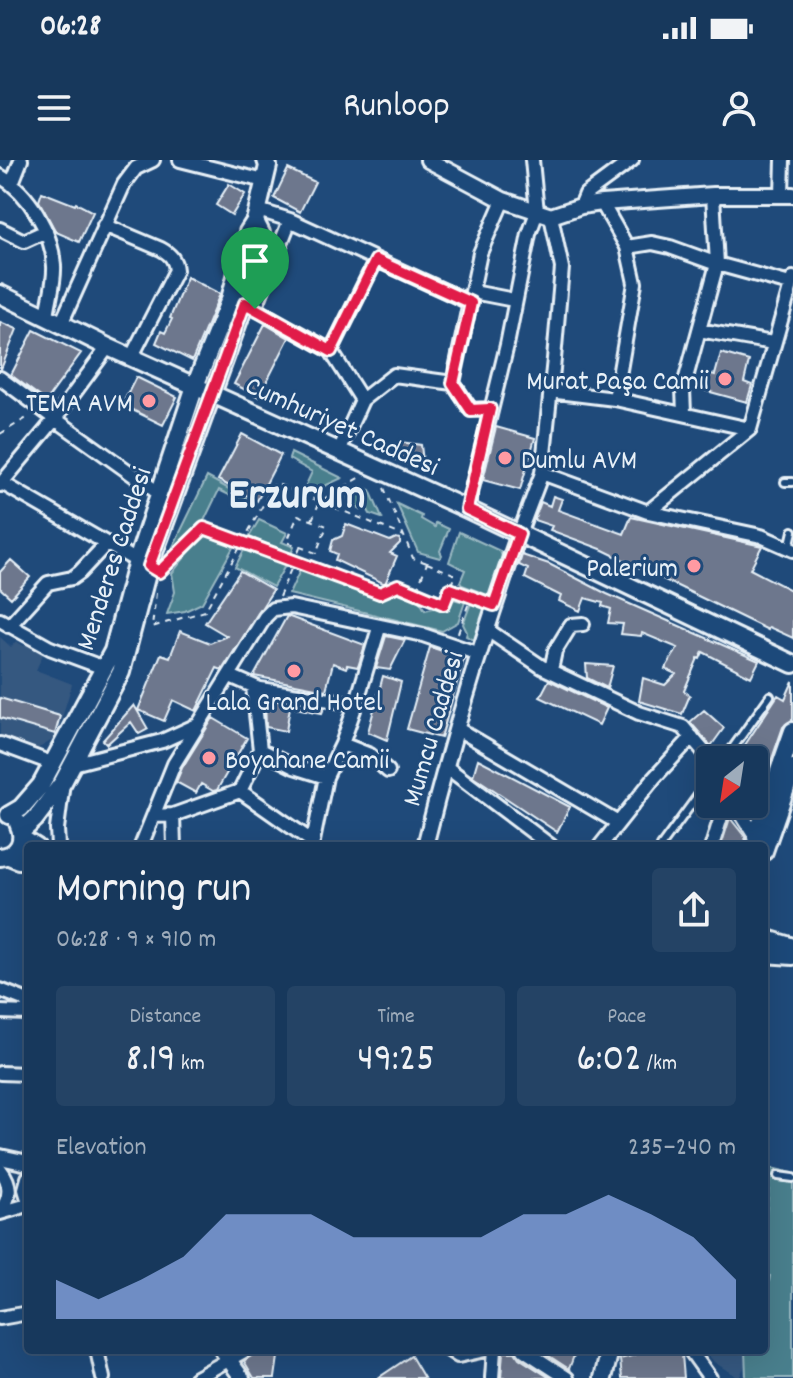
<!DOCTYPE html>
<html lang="en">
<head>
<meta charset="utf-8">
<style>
	body { margin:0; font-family:Dekko,sans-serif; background:#244365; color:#f1f3f6; height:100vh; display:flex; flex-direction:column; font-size:30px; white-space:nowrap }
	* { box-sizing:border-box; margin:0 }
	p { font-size:26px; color:#9eacbb }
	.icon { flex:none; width:44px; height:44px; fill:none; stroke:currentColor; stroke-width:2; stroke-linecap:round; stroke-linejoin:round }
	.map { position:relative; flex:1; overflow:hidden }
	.sheet { position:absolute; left:24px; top:682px; width:744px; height:512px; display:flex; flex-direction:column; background:#17385c; border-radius:8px; box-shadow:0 8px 32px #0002,0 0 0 2px #365272 }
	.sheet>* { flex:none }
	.needle { width:52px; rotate:210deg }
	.fabs { position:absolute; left:696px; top:586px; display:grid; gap:16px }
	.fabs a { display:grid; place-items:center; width:72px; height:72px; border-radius:8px; background:#17385c; box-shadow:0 8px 32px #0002,0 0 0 2px #365272; font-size:40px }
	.pin { position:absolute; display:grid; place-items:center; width:68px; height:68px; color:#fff; margin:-82px -34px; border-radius:50% 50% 50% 0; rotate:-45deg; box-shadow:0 0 8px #0007 }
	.pin .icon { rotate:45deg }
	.round { display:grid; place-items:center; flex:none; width:84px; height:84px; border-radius:8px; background:#244365 }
	.overview { display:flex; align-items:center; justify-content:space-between; height:136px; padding:0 32px }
	h1 { font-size:44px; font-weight:600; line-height:60px }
	.figures { display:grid; grid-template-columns:repeat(3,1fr); gap:12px; height:136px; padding:8px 32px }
	.figures div { display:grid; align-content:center; border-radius:8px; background:#244365; text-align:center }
	.figures b { font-size:40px; font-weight:600 }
	.figures small { font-size:22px; font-weight:400 }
	.figures p { font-size:22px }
	.chart { height:224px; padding:16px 32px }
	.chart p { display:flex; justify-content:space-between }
	.chart svg { width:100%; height:144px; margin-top:8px; fill:#95b2f1; opacity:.7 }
	.status { display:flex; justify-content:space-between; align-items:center; height:56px; padding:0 40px; background:#17385c; direction:ltr }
	.status svg { height:22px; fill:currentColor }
	header { display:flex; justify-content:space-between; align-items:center; height:104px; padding:0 32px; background:#17385c; font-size:36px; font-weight:600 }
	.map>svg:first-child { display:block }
</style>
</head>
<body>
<div class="status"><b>06:28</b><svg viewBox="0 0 49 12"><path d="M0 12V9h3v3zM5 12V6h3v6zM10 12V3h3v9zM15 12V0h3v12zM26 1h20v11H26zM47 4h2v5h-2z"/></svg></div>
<header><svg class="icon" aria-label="menu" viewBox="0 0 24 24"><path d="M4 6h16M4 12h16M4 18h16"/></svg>Runloop<svg class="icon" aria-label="person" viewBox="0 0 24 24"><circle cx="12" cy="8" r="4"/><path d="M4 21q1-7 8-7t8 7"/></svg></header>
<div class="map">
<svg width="793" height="1218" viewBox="0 0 793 1218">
	<rect width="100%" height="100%" fill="#1f4a7a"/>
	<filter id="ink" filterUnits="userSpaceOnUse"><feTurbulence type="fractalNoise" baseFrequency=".0125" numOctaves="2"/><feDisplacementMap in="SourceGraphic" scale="16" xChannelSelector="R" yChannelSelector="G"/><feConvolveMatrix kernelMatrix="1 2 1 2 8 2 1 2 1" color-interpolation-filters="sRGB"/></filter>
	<g filter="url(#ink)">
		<path fill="#365880" d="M0 477 11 487 16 481 24 486 29 480 44 492 36 510 72 524 56 578 37 589 0 576Z
			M704 1190H745L744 1207 739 1218 714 1202Z"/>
		<path fill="#4a7f8d" stroke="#99b8c2" stroke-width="2" d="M291 293 342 318 316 330 305 327 312 312 289 299Z
			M207 317 255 343 252 346 219 330 202 365 172 389Z
			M362 327 370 330 382 358 370 354 367 348 361 350 353 343 348 345 337 341Z
			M397 344 422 356 421 359 435 367 436 363 449 369 440 391 442 395 440 398 418 392Z
			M259 360 287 373 282 382 294 387 291 394 249 377Z
			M205 372 235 384 202 443 185 451 167 454 175 432 172 413Z
			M459 372 500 391 503 399 490 436 462 425 460 422 465 410 449 402Z
			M245 388 286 404 273 427 235 407Z
			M301 408 379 440 399 432 419 440 425 450 437 447 448 451 453 439 465 442 458 462 442 471 289 434Z
			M471 443 489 449 478 482 466 476 467 472 463 464Z
			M771 1008 793 1013V1218H746L745 1190H764V1150L770 1116 764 1114V1071Z"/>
		<path fill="#6d778d" stroke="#e8f1f8" stroke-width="2" d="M288 9 315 22 300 52 274 38Z
			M229 24 245 34 232 55 216 45Z
			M42 32 75 45 76 43 93 52 79 82 56 72 39 41Z
			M187 117 220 134 192 201 156 183 161 171 165 173 172 159 170 158Z
			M0 162 17 169 1 209H0Z
			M265 164 289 178 259 237 234 224Z
			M34 170 81 193 46 241 11 215Z
			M721 193 749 201 744 222 752 225 747 242 703 230 708 213 715 215Z
			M136 217 177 237 163 265 122 245Z
			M496 267 535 278 520 330 483 320Z
			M242 274 281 295 257 341 218 320Z
			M400 282 421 285 424 311 394 299Z
			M553 336 562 339 558 350 624 374 631 357 762 386 750 409 793 431V478L769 467 768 470 601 389 550 370 552 366 534 360 541 342 550 346Z
			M346 364 390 381 396 378 400 379V383L390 393 397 396 385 424 335 400 337 394 330 391 333 380 342 376Z
			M522 395 549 404 607 434 759 501 751 517 703 492 700 499 698 498 684 531 690 535 682 554 639 541 643 518 665 525 676 514 665 509 678 488 642 473 641 476 621 474 623 464 608 463 611 449 602 446 603 443 585 438 580 451 559 441 561 436 525 418 528 409 519 405Z
			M11 400 30 417 11 438 0 428V412Z
			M240 411 273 430 222 510 217 508 196 551 173 540 164 561 138 550 161 494 170 497 180 471 210 483 227 476 205 463Z
			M287 456 365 485 358 507 347 505 346 508 333 503 326 530 254 516Z
			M386 476 405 480 390 510 376 508Z
			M430 487 464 498 441 578 407 569Z
			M586 504 613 506 607 528 587 518Z
			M383 516 401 522 387 580 368 572Z
			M549 520 607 548 599 565 540 537Z
			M793 521V559L783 567 759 636 754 633V600H735L778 535 785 539Z
			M0 538 60 556 55 574 0 558Z
			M265 539 324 548 322 553 290 547 286 571 266 567Z
			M134 545 148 569 139 574 131 562 107 584 103 580Z
			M704 550 724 568 711 586 690 562Z
			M213 558 247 578 217 630 213 631 201 624 196 633 176 622 182 608Z
			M478 599 570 647 557 672 473 616Z
			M730 658 745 677 747 686H721Z
			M258 1190H273L278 1197 275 1218H254L244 1201Z
			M540 1190H576L569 1209Z
			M633 1190H677L682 1195 684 1218H622L620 1199 635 1195Z
			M503 1192H515L519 1198 550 1218H501Z
			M411 1196 424 1218H378Z"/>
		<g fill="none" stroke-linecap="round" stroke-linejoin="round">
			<g stroke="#e8f1f8" stroke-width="12">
				<path id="service" d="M785 322H793
					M789 388 793 371
					M724 600 770 536
					M661 686 710 619
					M778 1016 793 1018"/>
			</g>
			<g stroke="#e8f1f8" stroke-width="18">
				<path id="minor" d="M180 0 264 21
					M0 16C29 33 52 71 54 106 55 122 49 140 47 156
					M12 23 21 0
					M782 34 783 0
					M602 43 627 87 635 123 615 239
					M581 46 586 34 632 0
					M258 50 290 60 471 143
					M104 65 161 89C170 94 175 99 176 110L132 196
					M0 69 24 81 46 71
					M627 87 652 83 670 87 717 104 790 124
					M473 132 514 140
					M245 143 331 191
					M255 149 290 60
					M61 164 124 24 136 8 153 0
					M699 170 773 183
					M108 187 55 259 160 334
					M0 218 55 259 0 325
					M549 231 615 239 750 269
					M362 240 331 191 376 100
					M490 249 471 250 453 223 480 93 503 40
					M684 253 683 229 717 104 713 35
					M339 291 362 240 394 215 453 223
					M542 313 648 352 761 376 793 390
					M2 323 137 401
					M467 349 507 185 529 74 537 52 532 0
					M648 352 750 269 793 118
					M519 374 542 313 554 199 562 108 551 56
					M0 460 50 488 104 508
					M9 466 48 423 72 418 79 413 107 383
					M486 469 542 507 639 553 683 567 711 600
					M551 510 555 491 571 465 583 464
					M230 516 260 529 356 544
					M456 568 618 663
					M0 584 54 604
					M342 584 370 595 388 611
					M260 590 294 607 326 617
					M73 604 162 581 195 566
					M445 606 551 686
					M240 631 260 590 253 527
					M735 644 756 677
					M173 655 240 631 313 682
					M154 656 173 655 174 686
					M22 676 38 686
					M58 686 57 669 63 622
					M141 686 174 604 265 457 273 449 291 447 423 475 479 494
					M312 686 326 617 342 584 356 544 379 468
					M600 686 654 618 692 577
					M712 686 725 644
					M6 697 18 702H28
					M0 830 23 839 28 844
					M0 852 28 853
					M0 913 28 914
					M0 1009C11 1023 12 1037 0 1051
					M28 1018 25 1029 28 1039
					M0 1053 28 1045
					M0 1158 28 1153
					M97 1190 103 1218
					M449 1190 458 1196 485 1190
					M524 1190 567 1218
					M690 1190 710 1218
					M196 1218 246 1190
					M492 1218 494 1190"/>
			</g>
			<g stroke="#e8f1f8" stroke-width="20">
				<path id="tertiary" d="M428 0 503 40 551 56 581 46 602 43 713 35H793
					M425 686C451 580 483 476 519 374
					M0 997 28 1003
					M222 1190 242 1218"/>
			</g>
			<g stroke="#e8f1f8" stroke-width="22">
				<path id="secondary" d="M0 134 108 187 467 349 793 504
					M9 655 21 648 41 625 113 491 137 401 195 226 230 139 248 72 255 61 268 6 266 0
					M22 671 35 659 63 622 121 512 149 406 245 143 261 73 255 61
					M758 686 756 677 793 571
					M764 691 793 608
					M0 697C19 695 26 680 18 663
					M764 778 793 787
					M764 794 793 796
					M603 1218 610 1190"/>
			</g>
			<path stroke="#e8f1f8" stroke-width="2" stroke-dasharray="6 6" stroke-linecap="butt" d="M0 274 30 256
				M384 328 413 398 427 403
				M298 355 327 366 316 393 287 382Z
				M312 360 320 341 361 317
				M427 403 456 415 444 444 416 432Z
				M163 408 204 368 380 433 398 425 416 432
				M450 429 482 440
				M156 433 152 467 205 451 275 323 404 376
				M279 437 300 388
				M458 473 471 437"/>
			<use href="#service" stroke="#1f4a7a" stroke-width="6"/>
			<use href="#minor" stroke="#1f4a7a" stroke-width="12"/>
			<use href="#tertiary" stroke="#1f4a7a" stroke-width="14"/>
			<use href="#secondary" stroke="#1f4a7a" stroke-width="16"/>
		</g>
	</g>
	<g fill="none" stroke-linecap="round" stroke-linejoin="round" filter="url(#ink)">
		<g stroke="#fff" stroke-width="16">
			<path id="route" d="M376 100 471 143 453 223 471 250 490 249 467 349 519 374 494 445 450 429 444 444 398 425 380 433 204 368 159 412 149 406 245 143 331 191Z"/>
		</g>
		<use href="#route" stroke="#e11d48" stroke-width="10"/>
	</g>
	<g fill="#ff9aa2" stroke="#1f4a7a" stroke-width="3">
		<circle cx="725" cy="219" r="8"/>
		<circle cx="149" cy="241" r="8"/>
		<circle cx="505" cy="298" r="8"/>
		<circle cx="694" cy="406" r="8"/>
		<circle cx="294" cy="511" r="8"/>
		<circle cx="209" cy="598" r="8"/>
	</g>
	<g text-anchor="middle" stroke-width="6" stroke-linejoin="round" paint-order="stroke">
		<g font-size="28" fill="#e8f1f8" stroke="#1f4a7a" text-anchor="end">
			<text x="709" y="229">Murat Paşa Camii</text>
			<text x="133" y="251">TEMA AVM</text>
			<text x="521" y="308" text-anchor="start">Dumlu AVM</text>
			<text x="678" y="416">Palerium</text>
			<text x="294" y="550" text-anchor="middle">Lala Grand Hotel</text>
			<text x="225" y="608" text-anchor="start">Boyahane Camii</text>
		</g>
		<g font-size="28" fill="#e8f1f8" stroke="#1f4a7a">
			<text transform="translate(343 264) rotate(24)" y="10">Cumhuriyet Caddesi</text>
			<text transform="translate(112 398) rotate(-72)" y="10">Menderes Caddesi</text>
			<text transform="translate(431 568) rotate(-74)" y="10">Mumcu Caddesi</text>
		</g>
		<g font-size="44" font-weight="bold" fill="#e8f1f8" stroke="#1f4a7a">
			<text x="297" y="347">Erzurum</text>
		</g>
	</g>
</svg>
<div class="fabs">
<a><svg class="needle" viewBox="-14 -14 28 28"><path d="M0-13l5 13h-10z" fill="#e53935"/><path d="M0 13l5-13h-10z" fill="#9eacbb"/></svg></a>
</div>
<div class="pin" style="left:255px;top:149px;background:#1e9e55"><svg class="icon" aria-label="arrive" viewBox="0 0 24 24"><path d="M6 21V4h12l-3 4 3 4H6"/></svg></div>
<section class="sheet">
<div class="overview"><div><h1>Morning run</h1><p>06:28 · 9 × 910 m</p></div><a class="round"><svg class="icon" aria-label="share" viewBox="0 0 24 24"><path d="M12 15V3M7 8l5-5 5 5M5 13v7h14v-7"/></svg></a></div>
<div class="figures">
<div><p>Distance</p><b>8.19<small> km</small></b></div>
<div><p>Time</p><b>49:25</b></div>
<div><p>Pace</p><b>6:02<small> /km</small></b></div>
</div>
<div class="chart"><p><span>Elevation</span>235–240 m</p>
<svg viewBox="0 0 160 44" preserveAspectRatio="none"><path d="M0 44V32L10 38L20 32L30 25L40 12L50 12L60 12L70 19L80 19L90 19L100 19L110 12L120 12L130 6L140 12L150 19L160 32V44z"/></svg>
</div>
</section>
</div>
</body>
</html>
